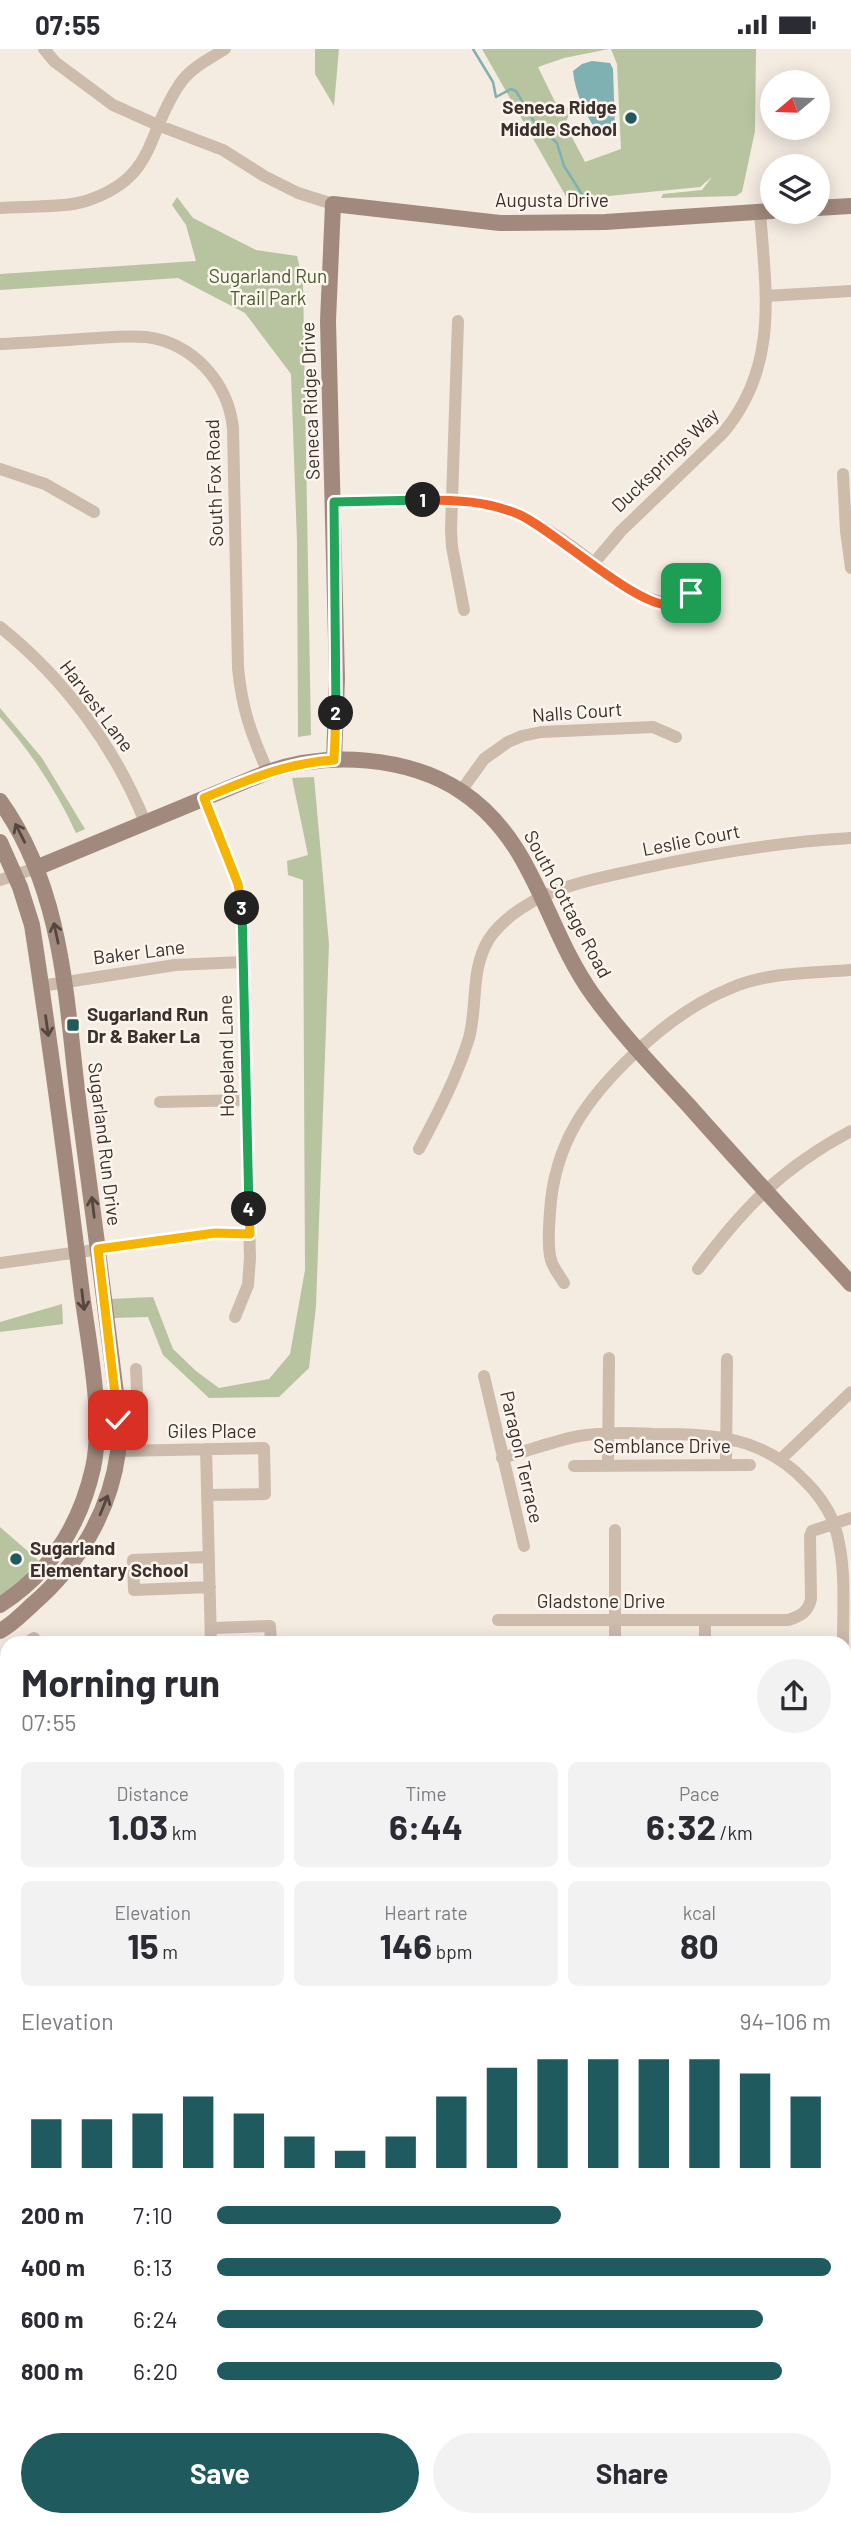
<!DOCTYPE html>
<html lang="en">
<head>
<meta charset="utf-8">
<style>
	body { margin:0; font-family:Barlow,sans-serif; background:#f2f2f3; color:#2b2b33; height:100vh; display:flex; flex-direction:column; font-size:26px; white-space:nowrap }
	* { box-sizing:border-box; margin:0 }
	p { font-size:23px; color:#7c7c81 }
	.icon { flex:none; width:38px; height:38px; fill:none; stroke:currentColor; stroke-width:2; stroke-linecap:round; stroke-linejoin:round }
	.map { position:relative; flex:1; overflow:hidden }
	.sheet { position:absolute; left:0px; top:1587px; width:852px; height:891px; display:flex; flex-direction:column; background:#fff; border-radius:21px 21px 0 0; box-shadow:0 4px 18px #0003 }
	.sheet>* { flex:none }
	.needle { width:46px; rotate:251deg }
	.controls { position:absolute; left:760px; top:21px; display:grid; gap:14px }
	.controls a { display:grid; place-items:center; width:70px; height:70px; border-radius:50%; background:#fff; box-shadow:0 4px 18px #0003; font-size:35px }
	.pin { position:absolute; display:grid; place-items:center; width:60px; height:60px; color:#fff; margin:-30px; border-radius:14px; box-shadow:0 4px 10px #0006 }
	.km { position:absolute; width:35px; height:35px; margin:-18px; border-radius:50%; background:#222; color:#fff; font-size:19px; line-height:35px; text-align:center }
	.round { display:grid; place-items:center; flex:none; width:74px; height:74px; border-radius:37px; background:#f2f2f3 }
	.summary { display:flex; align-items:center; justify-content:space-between; height:119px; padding:0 21px }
	h1 { font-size:38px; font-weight:700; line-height:52px }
	.figures { display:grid; grid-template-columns:repeat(3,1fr); gap:10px; height:119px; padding:7px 21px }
	.figures div { display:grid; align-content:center; border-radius:10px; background:#f2f2f3; text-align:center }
	.figures b { font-size:35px; font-weight:700 }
	.figures small { font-size:19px; font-weight:400 }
	.figures p { font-size:19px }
	.chart { height:196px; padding:14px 21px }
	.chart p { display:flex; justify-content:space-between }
	.chart svg { width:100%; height:126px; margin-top:7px; stroke:#1f5a5e; stroke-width:6 }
	.button { display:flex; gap:14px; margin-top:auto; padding:14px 21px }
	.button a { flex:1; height:80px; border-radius:42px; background:#1f5a5e; color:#fff; font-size:28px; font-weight:700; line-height:80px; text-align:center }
	.button a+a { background:#f2f2f3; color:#2b2b33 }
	ul { padding:0 21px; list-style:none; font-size:23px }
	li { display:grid; grid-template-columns:112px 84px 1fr; align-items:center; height:52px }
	li i { height:18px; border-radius:9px; background:#1f5a5e }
	.status { display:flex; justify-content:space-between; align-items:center; height:49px; padding:0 35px; background:#fff; direction:ltr }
	.status svg { height:19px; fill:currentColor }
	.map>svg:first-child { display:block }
</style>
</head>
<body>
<div class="status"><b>07:55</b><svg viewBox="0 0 49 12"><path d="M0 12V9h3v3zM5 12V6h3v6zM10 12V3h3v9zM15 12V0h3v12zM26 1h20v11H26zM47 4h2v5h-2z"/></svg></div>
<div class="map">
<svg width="851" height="2477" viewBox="0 0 851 2477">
	<rect width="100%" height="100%" fill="#f4ebe1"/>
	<path fill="#b8c4a0" d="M315 0H339L334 57 315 25Z
		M482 0H609L564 9 538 18 555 53 567 58 570 63 565 75 585 113 621 100 617 15 611 0H756L755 82 742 143 736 147 661 149 663 145 702 141 712 128 700 138 568 151Z
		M177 148 193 169 256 201 297 207 303 233 311 686 298 688 297 493 291 325 245 264 178 229 0 241V225L196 212 186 176 172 156Z
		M0 659 42 709 85 780 76 784C56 741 31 703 0 668Z
		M314 728 329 895 316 1257 309 1319 279 1348 209 1349 163 1306 148 1268 114 1269 110 1250 153 1248 173 1300 196 1322 219 1339 269 1330 290 1305 305 1221 303 831 288 826 287 812 308 806 292 729Z
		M62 1255 63 1275 0 1283V1273Z
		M0 1478 39 1512 18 1534 0 1547Z"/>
	<path fill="#7fb0b2" d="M592 12 610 14 613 20 615 80 611 86 600 87C587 69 575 45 573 22L582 15Z"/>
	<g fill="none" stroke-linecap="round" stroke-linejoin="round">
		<path stroke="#7fb0b2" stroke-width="2.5" d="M473 0 493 33 496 48 511 40 516 42 535 74 557 94 564 117 585 150"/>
		<path stroke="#cdbbac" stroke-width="12" d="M44 0 55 13 113 56 160 77 223 101 264 127 298 144 333 155
			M0 159C24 157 65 159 86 152 157 129 145 86 179 36 190 19 209 10 225 0
			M766 247 851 242
			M458 272 451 481 452 498 464 561
			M0 295C27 294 54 292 81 290 103 289 125 286 146 288 193 294 228 333 233 379L238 619C242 660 251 685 268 723
			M0 420 45 435 94 463
			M843 425 846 482 851 519
			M334 453C393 452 464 442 519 466 558 483 591 513 625 538L640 547 672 556 691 544
			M593 515 621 482 723 384C779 317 766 244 760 163
			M0 578C64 629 115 698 145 773
			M461 742 484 710 508 693 522 687 541 683 653 678 676 688
			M204 749 238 835 241 851 250 1209 248 1236 235 1268
			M0 831 36 819
			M41 937 175 916 243 913
			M160 1053 246 1051
			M419 1100C438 1064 457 1028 469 989 478 955 470 921 489 890 501 872 523 857 543 847 572 834 604 828 635 821 707 805 778 793 851 789
			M0 1214 215 1184 250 1185
			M698 1220C743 1159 783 1118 851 1082
			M564 1234C560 1227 553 1219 551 1211 547 1197 549 1177 550 1163 554 1095 586 1050 635 1004 663 977 694 954 731 939 768 923 811 924 851 921
			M136 1320 140 1401
			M484 1327 524 1497
			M206 1400 211 1594
			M118 1402 264 1399 265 1445 207 1446
			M502 1409C528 1402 553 1392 579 1387 604 1383 629 1384 654 1385 713 1385 763 1387 806 1433 817 1444 827 1458 833 1472 847 1511 843 1554 843 1594
			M781 1410 851 1343
			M608 1416 609 1309
			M726 1416 727 1310
			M574 1417 750 1416
			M615 1481V1594
			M208 1508 133 1511 134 1541 210 1538
			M498 1571H788C801 1567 808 1563 811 1550L810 1487 812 1482 851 1469
			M212 1579 270 1577 271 1594
			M467 1593 468 1594
			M26 1594 34 1589
			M705 1594V1571
			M845 1607H851
			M0 1612 7 1607
			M0 1749H7
			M0 1870H7
			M115 2471 118 2477
			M333 2471 334 2477"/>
		<path stroke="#a18a7d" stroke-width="16" d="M817 159 851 157
			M334 711 337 630 328 272 333 155 500 174 605 173 772 162
			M0 752C64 841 66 953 79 1058 92 1153 104 1249 116 1344 118 1363 120 1384 118 1403 110 1463 78 1516 33 1555 22 1565 13 1575 0 1582
			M0 793 20 838 32 876C51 999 67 1122 82 1245 89 1297 104 1369 93 1419 80 1476 50 1524 0 1556
			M36 819 268 723C328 702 408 707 462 743 536 793 544 878 593 946 622 986 657 1022 690 1058 743 1118 797 1176 851 1235
			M0 1888H7
			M7 1904 2 1911V1996L7 2056
			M845 1924H851
			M845 1948H851
			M216 2471 221 2477
			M246 2471 250 2477"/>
	</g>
	<defs><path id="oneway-shaft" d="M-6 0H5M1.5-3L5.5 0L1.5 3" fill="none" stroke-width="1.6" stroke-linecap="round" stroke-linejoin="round" transform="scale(1.75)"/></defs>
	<g stroke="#544640">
		<use href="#oneway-shaft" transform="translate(20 784) rotate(-117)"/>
		<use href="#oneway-shaft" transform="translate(56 884) rotate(-102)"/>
		<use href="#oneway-shaft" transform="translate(47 977) rotate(82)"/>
		<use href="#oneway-shaft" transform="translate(93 1158) rotate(-97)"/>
		<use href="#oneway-shaft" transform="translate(83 1251) rotate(83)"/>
		<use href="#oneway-shaft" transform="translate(104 1456) rotate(-68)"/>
	</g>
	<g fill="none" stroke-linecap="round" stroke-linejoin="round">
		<g stroke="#fff" stroke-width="14">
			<path id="split-1" d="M423 451C456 451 487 452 518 465 555 481 639 562 674 556 681 554 686 548 691 544"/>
		</g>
		<g stroke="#fff" stroke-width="14">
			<path id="split-2" d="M336 664 334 453 423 451"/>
		</g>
		<g stroke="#fff" stroke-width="14">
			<path id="split-3" d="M242 859 238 835 204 749C248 731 285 714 334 711L336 664"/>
		</g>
		<g stroke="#fff" stroke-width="14">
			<path id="split-4" d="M242 859 249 1160"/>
		</g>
		<g stroke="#fff" stroke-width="14">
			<path id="split-5" d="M118 1371 98 1200 215 1184 250 1185 249 1160"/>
		</g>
		<use href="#split-1" stroke="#f0652b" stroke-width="9"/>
		<use href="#split-2" stroke="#22a559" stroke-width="9"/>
		<use href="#split-3" stroke="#f5b400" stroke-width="9"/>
		<use href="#split-4" stroke="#22a559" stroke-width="9"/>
		<use href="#split-5" stroke="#f5b400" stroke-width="9"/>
	</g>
	<g fill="#1f5a5e" stroke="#fbf5ee" stroke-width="2.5">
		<circle cx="631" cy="69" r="7"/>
		<rect x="66" y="969" width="14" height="14" rx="3.5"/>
		<circle cx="16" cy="1510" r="7"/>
	</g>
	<g text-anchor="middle" stroke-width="5" stroke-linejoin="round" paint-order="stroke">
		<g font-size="19" font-weight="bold" fill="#3b302b" stroke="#fbf5ee" text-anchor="start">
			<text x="617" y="65" text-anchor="end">Seneca Ridge<tspan x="617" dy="22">Middle School</tspan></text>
			<text x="87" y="972">Sugarland Run<tspan x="87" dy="22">Dr &amp; Baker La</tspan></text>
			<text x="30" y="1506">Sugarland<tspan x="30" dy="22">Elementary School</tspan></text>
		</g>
		<g font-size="19" fill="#3b302b" stroke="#fbf5ee">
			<text x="552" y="158">Augusta Drive</text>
			<text transform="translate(310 352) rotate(-92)" y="7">Seneca Ridge Drive</text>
			<text transform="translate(665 411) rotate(-44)" y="7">Ducksprings Way</text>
			<text transform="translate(214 434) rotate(-92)" y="7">South Fox Road</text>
			<text transform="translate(97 657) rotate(53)" y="7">Harvest Lane</text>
			<text transform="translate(577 663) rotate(-4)" y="7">Nalls Court</text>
			<text transform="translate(691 791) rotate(-11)" y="7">Leslie Court</text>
			<text transform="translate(568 855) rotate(62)" y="7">South Cottage Road</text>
			<text transform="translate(139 903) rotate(-7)" y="7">Baker Lane</text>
			<text transform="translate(226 1007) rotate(-91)" y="7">Hopeland Lane</text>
			<text transform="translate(105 1095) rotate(83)" y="7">Sugarland Run Drive</text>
			<text x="212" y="1389">Giles Place</text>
			<text x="662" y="1404">Semblance Drive</text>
			<text transform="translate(522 1408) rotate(77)" y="7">Paragon Terrace</text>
			<text x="601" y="1559">Gladstone Drive</text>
		</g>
		<g font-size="19" fill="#4a5a2e" stroke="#fbf5ee">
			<text x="268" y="234">Sugarland Run<tspan x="268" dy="22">Trail Park</tspan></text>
		</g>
	</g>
</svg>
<div class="controls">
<a><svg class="needle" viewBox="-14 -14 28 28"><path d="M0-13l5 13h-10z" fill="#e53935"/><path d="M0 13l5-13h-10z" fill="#7c7c81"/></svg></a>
<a><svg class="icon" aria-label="layers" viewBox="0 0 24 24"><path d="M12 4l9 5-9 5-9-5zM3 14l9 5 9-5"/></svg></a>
</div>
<div class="pin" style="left:691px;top:544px;background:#1e9e55"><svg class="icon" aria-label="arrive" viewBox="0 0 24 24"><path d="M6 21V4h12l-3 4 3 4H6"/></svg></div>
<div class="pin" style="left:118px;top:1371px;background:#d93025"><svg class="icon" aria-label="check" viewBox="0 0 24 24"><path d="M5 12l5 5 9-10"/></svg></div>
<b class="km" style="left:423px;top:451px">1</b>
<b class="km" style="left:336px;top:664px">2</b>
<b class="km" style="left:242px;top:859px">3</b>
<b class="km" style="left:249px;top:1160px">4</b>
<section class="sheet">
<div class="summary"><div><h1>Morning run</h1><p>07:55</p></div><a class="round"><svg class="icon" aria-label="share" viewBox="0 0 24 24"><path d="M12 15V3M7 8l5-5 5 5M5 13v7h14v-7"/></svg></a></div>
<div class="figures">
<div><p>Distance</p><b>1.03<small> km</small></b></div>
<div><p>Time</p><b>6:44</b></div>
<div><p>Pace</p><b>6:32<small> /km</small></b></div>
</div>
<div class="figures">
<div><p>Elevation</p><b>15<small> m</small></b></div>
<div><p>Heart rate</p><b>146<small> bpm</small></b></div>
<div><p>kcal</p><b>80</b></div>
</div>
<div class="chart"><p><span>Elevation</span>94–106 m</p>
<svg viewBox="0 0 160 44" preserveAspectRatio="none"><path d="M5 44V27M15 44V27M25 44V25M35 44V19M45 44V25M55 44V33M65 44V38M75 44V33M85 44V19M95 44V9M105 44V6M115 44V6M125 44V6M135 44V6M145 44V11M155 44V19"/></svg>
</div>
<ul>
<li><b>200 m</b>7:10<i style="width:56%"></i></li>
<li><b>400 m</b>6:13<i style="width:100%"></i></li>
<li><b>600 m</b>6:24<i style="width:89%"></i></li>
<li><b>800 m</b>6:20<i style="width:92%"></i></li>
</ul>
<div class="button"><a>Save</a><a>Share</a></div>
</section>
</div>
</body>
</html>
